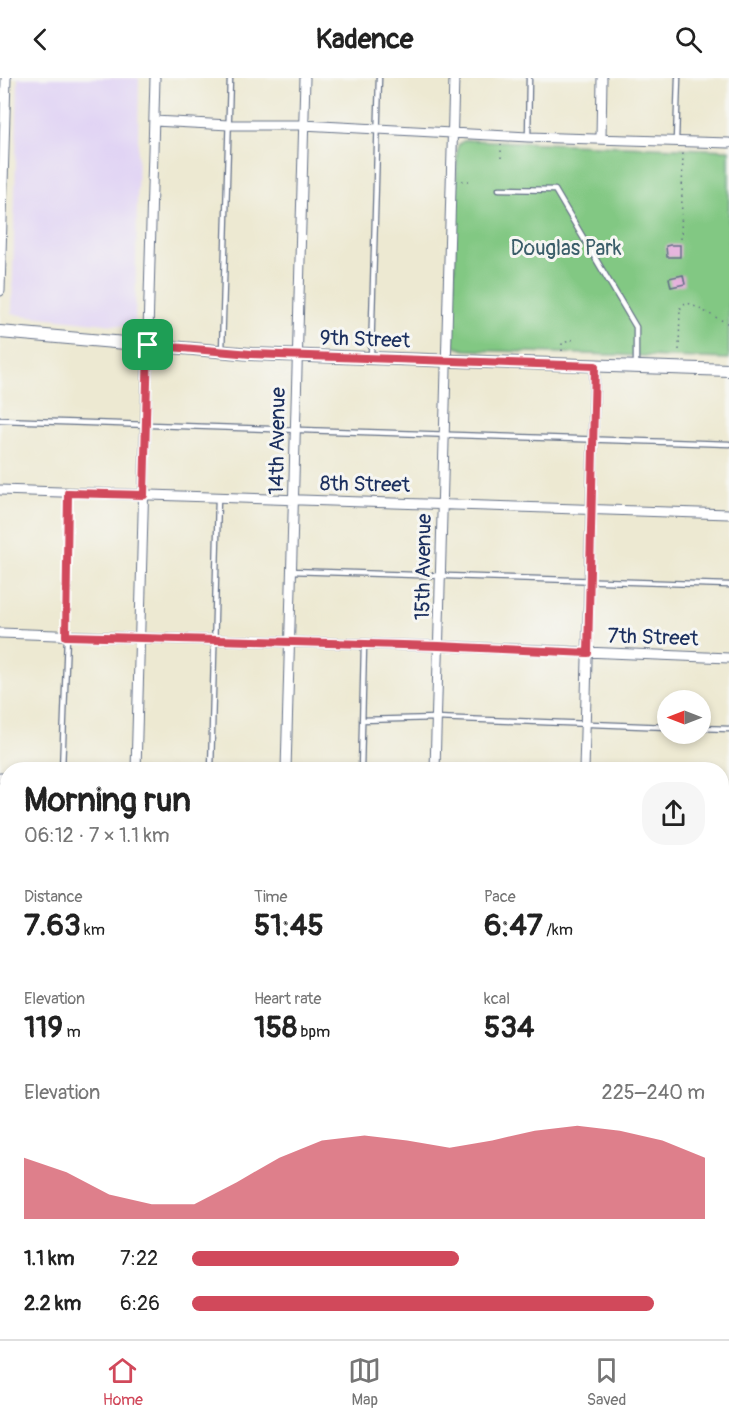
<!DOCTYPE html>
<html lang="en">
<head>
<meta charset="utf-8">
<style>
	body { margin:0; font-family:Pangolin,sans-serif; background:#f6f6f6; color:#222; height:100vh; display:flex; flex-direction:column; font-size:22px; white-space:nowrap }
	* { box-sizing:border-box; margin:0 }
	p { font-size:20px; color:#767676 }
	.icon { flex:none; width:33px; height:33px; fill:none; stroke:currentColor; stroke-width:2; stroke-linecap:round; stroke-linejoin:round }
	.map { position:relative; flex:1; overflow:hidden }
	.sheet { position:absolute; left:0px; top:684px; width:729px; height:578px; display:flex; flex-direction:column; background:#fff; border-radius:24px 24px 0 0; box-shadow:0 3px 9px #0003 }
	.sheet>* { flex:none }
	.needle { width:39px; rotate:270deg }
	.tools { position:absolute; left:657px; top:612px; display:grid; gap:12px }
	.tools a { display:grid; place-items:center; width:54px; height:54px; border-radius:50%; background:#fff; box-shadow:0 3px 9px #0003; font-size:30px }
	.pin { position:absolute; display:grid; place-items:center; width:51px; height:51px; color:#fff; margin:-26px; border-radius:12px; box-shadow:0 3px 9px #0006 }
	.round { display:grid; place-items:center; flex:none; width:63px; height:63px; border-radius:24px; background:#f6f6f6 }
	.overview { display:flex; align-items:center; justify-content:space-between; height:102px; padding:0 24px }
	h1 { font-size:33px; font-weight:700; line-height:45px }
	.stats { display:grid; grid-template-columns:repeat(3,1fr); gap:9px; height:102px; padding:6px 24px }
	.stats div { display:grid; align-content:center }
	.stats b { font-size:30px; font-weight:700 }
	.stats small { font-size:16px; font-weight:400 }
	.stats p { font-size:16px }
	.chart { height:168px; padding:12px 24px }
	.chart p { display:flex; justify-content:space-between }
	.chart svg { width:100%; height:108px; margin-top:6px; fill:#d1495b; opacity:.7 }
	ul { padding:0 24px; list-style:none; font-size:20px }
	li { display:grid; grid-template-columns:96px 72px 1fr; align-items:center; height:45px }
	li i { height:15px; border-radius:8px; background:#d1495b }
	header { display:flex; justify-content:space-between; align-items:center; height:78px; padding:0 24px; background:#fff; font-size:27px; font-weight:700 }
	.tabs { display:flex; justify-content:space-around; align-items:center; height:84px; border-top:2px solid #e0e0e0; background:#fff; font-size:16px; color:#767676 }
	.tabs a { display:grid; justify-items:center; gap:3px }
	.tabs .current { color:#d1495b }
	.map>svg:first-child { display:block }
</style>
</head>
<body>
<header><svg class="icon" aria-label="back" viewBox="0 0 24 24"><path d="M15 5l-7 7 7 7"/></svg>Kadence<svg class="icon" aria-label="search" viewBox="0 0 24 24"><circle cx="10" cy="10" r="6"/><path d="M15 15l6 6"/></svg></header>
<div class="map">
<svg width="729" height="1261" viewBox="0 0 729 1261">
	<rect width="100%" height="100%" fill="#f6f6f2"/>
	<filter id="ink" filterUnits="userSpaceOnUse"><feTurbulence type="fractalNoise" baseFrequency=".0167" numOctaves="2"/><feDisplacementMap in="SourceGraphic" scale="12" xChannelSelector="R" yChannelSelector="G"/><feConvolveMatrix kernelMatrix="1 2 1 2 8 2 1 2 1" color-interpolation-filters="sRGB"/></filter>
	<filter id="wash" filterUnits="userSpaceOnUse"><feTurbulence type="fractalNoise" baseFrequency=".008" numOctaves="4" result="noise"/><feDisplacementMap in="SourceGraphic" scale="24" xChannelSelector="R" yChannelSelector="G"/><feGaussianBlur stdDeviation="1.35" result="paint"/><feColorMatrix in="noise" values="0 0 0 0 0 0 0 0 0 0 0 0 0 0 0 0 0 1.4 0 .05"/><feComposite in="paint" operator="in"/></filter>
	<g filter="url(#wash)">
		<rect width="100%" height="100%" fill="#ede9d2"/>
		<path fill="#e1d4f4" d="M18 0H139L135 249 12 236Z
			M722 946H729V1025L722 1033Z"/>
		<path fill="#c5c0db" d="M722 1230 729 1232V1261H184V1254H722Z
			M0 1242H7L8 1254H168V1261H0Z"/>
		<path fill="#82c883" stroke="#4e7c70" stroke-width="1.5" d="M467 62 729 72V281L466 272 456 269 453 265V260L457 71C458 65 461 64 467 62Z
			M729 1025V1092L722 1096V1033Z
			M0 1059H7V1108H0Z"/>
		<g id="blocks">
			<path fill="#e5addc" d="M670 167H680V179H667L666 168Z
				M683 197 685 206 671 209 669 200Z"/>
		</g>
	</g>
	<g filter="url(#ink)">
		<use href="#blocks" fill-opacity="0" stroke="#647087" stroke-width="1.5"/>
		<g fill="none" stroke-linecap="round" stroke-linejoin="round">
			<g stroke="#647087" stroke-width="7">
				<path id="service" d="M528 59 529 0
					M676 63 678 0
					M499 111 555 112 636 249V286
					M222 273 230 0
					M371 278 379 0
					M0 342 729 366
					M291 493 729 507
					M362 642 436 640 668 649
					M700 650 729 651
					M62 692 67 558 68 415
					M211 692 218 420
					M361 692 364 567
					M722 793H729
					M722 941H729
					M0 1056 8 1057"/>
			</g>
			<g stroke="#647087" stroke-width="11">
				<path id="minor" d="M154 43 229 47H303L528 59 729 65
					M601 60 602 0
					M0 213 6 0
					M0 412 729 436
					M0 555 140 560 439 568 729 580
					M136 692 155 0
					M286 692 305 0
					M435 692 454 0
					M584 692 595 288
					M0 700H8
					M722 722H729
					M0 842 8 843
					M722 865 729 866
					M0 1119H8
					M0 1234H8
					M14 1254V1261
					M177 1261V1254"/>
			</g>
			<g stroke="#647087" stroke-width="14">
				<path id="tertiary" d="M0 254 251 276 729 292"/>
			</g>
			<g stroke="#647087" stroke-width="20">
				<path id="motorway" d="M722 1135 729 1133
					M0 1141 8 1142
					M722 1161H729
					M0 1165H8
					M722 1175H729
					M722 1211 729 1213"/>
			</g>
			<path stroke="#647087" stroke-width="1.5" stroke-dasharray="1.5 4.5" stroke-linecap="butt" d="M501 80V67
				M462 103H469
				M681 161 683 74
				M679 272 680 230H681L686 224 729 246
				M562 273V265L570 263 575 260"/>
			<use href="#service" stroke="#fff" stroke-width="4.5"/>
			<use href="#minor" stroke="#fff" stroke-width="9"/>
			<use href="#tertiary" stroke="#fff" stroke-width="12"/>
			<use href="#motorway" stroke="#f9bf6d" stroke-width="18"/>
		</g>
	</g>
	<g fill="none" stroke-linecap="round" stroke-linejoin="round" filter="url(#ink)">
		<g stroke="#fff" stroke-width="12">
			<path id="route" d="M148 267 251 276 595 288 588 575 439 568 66 558 68 415 144 417Z"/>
		</g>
		<use href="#route" stroke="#d1495b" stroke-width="8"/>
	</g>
	<g text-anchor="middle" stroke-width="6" stroke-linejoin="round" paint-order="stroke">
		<g font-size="21" fill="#3a5d69" stroke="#f6f6f2">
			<text x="566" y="177">Douglas Park</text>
		</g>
		<g font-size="21" fill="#1b2f5e" stroke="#f6f6f2">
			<text transform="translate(365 261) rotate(2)" y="7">9th Street</text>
			<text transform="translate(277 363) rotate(-89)" y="7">14th Avenue</text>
			<text transform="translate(365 406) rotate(1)" y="7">8th Street</text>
			<text transform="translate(423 489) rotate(-89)" y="7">15th Avenue</text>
			<text transform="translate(653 559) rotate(2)" y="7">7th Street</text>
		</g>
	</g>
</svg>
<div class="tools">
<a><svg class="needle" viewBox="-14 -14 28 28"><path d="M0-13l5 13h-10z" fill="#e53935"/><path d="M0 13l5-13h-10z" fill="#767676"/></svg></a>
</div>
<div class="pin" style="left:148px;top:267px;background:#1e9e55"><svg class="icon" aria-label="arrive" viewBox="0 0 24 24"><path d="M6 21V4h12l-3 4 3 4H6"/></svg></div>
<section class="sheet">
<div class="overview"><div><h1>Morning run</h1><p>06:12 · 7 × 1.1 km</p></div><a class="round"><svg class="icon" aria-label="share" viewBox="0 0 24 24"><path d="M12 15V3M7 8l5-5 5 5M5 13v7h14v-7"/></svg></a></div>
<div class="stats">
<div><p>Distance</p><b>7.63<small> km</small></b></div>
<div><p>Time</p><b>51:45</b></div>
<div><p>Pace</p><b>6:47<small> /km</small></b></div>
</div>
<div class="stats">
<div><p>Elevation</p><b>119<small> m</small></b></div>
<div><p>Heart rate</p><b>158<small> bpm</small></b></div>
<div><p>kcal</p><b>534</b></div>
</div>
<div class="chart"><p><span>Elevation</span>225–240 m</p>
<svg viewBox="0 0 160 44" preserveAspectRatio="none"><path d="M0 44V19L10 25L20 34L30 38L40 38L50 29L60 19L70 12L80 10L90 12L100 15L110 12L120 8L130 6L140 8L150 12L160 19V44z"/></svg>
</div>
<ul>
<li><b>1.1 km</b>7:22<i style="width:52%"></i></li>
<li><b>2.2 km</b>6:26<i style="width:90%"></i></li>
</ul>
</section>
</div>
<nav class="tabs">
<a class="current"><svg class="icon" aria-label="home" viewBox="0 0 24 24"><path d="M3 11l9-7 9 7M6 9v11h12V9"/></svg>Home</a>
<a><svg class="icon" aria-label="map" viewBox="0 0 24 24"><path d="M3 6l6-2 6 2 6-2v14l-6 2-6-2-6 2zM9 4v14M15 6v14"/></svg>Map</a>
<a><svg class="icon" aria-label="saved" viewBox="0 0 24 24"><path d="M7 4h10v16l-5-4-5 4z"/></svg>Saved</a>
</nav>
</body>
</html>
